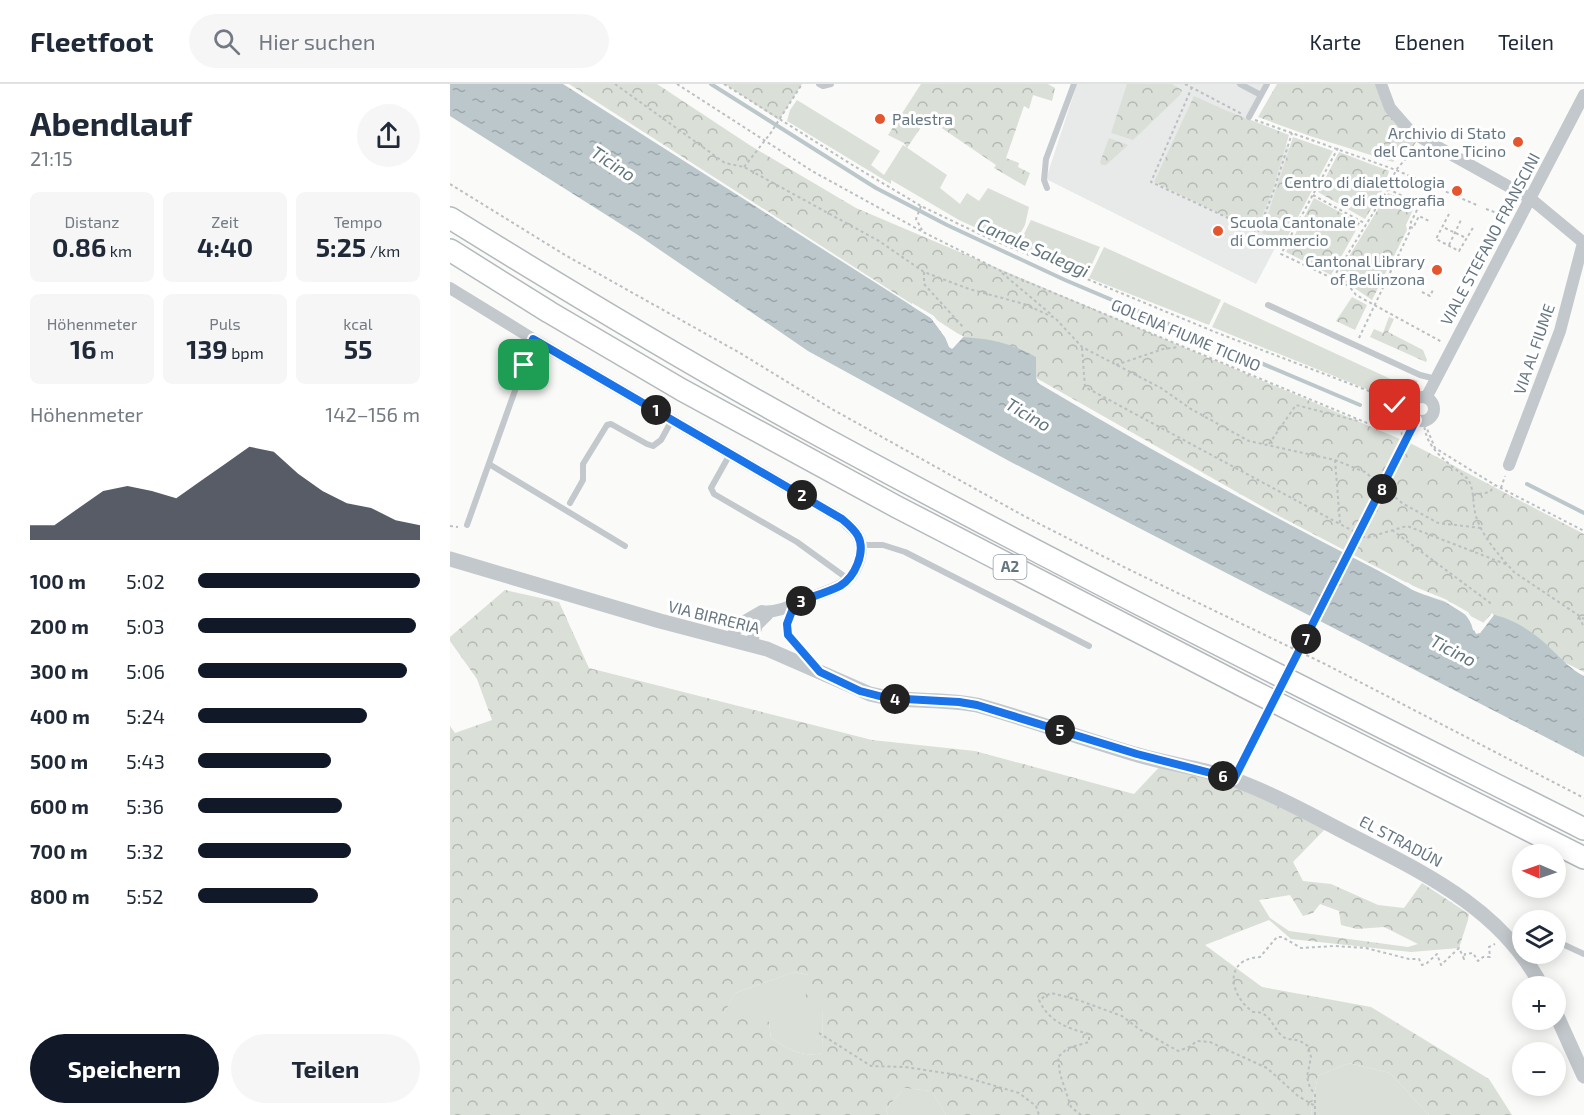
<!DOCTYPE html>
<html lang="de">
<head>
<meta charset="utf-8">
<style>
	body { margin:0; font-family:"Exo 2",sans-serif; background:#f6f6f7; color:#1f2937; height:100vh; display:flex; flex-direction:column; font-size:22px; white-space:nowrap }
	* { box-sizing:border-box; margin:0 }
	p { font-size:20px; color:#747a83 }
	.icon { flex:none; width:33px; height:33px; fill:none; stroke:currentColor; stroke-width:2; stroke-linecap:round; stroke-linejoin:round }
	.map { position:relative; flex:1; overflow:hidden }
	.side { display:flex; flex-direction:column; background:#fff; width:450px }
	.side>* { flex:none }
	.needle { width:39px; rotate:272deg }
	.tools { position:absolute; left:1062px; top:760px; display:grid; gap:12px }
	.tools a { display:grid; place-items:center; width:54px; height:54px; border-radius:50%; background:#fff; box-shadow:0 3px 15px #0003; font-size:30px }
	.pin { position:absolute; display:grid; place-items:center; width:51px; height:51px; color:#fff; margin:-26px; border-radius:12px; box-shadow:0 3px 9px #0006 }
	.km { position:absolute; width:30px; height:30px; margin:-15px; border-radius:50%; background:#222; color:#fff; font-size:16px; line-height:30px; text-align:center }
	.round { display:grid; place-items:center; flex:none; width:63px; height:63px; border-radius:32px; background:#f6f6f7 }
	.summary { display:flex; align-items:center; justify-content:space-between; height:102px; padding:0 30px }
	h1 { font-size:33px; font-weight:700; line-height:45px }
	.metrics { display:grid; grid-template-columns:repeat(3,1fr); gap:9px; height:102px; padding:6px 30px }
	.metrics div { display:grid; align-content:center; border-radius:9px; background:#f6f6f7; text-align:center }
	.metrics b { font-size:26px; font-weight:700 }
	.metrics small { font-size:16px; font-weight:400 }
	.metrics p { font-size:16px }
	.chart { height:168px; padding:12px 30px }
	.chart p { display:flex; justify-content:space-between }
	.chart svg { width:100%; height:108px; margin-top:6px; fill:#111827; opacity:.7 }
	.action { display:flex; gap:12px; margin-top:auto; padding:12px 30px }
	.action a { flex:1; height:69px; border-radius:36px; background:#111827; color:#fff; font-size:24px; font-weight:700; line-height:69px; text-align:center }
	.action a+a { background:#f6f6f7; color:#1f2937 }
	ul { padding:0 30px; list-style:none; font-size:20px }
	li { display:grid; grid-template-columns:96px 72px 1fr; align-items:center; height:45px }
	li i { height:15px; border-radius:8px; background:#111827 }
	header { display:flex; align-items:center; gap:36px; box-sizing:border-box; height:84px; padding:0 30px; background:#fff; border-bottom:2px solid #e0e1e3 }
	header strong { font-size:28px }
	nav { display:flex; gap:33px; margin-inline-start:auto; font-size:21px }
	.search { width:420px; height:54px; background:#f6f6f7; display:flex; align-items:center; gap:15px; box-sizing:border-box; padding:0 21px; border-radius:33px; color:#747a83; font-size:22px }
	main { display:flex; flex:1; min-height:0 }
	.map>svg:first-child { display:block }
</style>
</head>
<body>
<header>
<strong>Fleetfoot</strong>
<div class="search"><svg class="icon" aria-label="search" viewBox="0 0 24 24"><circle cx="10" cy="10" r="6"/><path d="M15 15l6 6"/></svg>Hier suchen</div>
<nav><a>Karte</a><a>Ebenen</a><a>Teilen</a></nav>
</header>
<main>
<section class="side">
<div class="summary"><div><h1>Abendlauf</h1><p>21:15</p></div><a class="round"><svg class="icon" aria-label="share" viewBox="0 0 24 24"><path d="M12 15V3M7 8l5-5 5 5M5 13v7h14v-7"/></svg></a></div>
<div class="metrics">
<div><p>Distanz</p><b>0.86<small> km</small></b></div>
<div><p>Zeit</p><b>4:40</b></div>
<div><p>Tempo</p><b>5:25<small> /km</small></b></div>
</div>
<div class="metrics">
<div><p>Höhenmeter</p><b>16<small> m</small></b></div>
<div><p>Puls</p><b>139<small> bpm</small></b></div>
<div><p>kcal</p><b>55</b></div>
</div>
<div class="chart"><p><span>Höhenmeter</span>142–156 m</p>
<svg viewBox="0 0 160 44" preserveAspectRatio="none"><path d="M0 44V38L10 38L20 31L30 24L40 22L50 24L60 27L70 20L80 13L90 6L100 8L110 17L120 24L130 29L140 31L150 36L160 38V44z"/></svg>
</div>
<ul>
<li><b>100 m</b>5:02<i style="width:100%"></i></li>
<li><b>200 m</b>5:03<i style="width:98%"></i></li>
<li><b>300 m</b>5:06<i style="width:94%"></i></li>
<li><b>400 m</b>5:24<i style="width:76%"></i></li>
<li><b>500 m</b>5:43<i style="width:60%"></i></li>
<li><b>600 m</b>5:36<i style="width:65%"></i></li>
<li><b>700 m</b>5:32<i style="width:69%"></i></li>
<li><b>800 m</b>5:52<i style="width:54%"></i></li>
</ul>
<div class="action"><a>Speichern</a><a>Teilen</a></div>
</section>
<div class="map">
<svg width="1134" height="1031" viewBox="0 0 1134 1031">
	<defs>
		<pattern id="forest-crowns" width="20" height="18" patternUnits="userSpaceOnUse" patternTransform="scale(1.5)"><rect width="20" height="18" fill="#dadfd7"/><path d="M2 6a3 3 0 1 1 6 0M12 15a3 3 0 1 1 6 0" fill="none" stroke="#b4b9b4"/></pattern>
		<pattern id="water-ripples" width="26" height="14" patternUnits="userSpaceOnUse" patternTransform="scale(1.5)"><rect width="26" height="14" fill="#bbc7cb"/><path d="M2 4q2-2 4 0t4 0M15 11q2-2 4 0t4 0" fill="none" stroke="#9ca6aa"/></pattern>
	</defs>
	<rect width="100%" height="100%" fill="#fafaf8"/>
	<path fill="#e8e9e9" d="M627 0H814L795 34 868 83 806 200 596 95Z"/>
	<path fill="#dadfd7" d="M347 16 430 67 421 81 434 91 453 61 497 91 490 104 510 120 517 109 529 117 538 104 579 123 575 141 566 157 559 159 509 136 441 96V100L337 37 340 26Z
		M581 136 650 163 636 193 567 164Z
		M654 163 771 216 759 241 639 194Z
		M774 218 958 303 963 295 968 297 951 319 762 243Z
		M344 888 359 891 373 921 372 969C352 974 338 965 321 954L319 938 271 934 285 909Z
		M899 979 940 989 979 1031H862L861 1026 868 992Z
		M454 1004 482 1007 496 1031H438L436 1025Z"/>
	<path fill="url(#forest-crowns)" fill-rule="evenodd" d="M119 0H207L301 62 406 124 964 361 1134 450V588L1030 537 829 432 507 249Z
		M275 0H352L329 36Z
		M471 0H598L605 4 602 17 583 11 579 25 574 22 556 74 569 79 568 83 580 89 575 102 544 84 546 81 477 34 457 64 454 59 438 51Z
		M677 0H722L732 6 730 11 683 56 661 49Z
		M827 0H925C935 27 943 40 966 58L961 66H952L943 78 860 52 808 33Z
		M744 12 775 26 839 51 823 105 806 147 704 98Z
		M843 53 883 67 831 165 821 159 822 153 812 149Z
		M659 54 678 61 656 81H652L650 78Z
		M889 68 939 87 935 102 915 135 868 108Z
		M938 109 965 121 956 141 957 146 922 216 887 192Z
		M864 114 910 139 881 191 836 168Z
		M902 213 917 221 905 246 886 237Z
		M939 233 944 235 938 248 973 266 977 276 976 278 920 253 924 245 933 249Z
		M55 506 109 518 139 584 422 656 525 667 684 710 714 678 779 694 880 740 843 778 853 797 881 800 928 821 954 824 972 799 1019 830 1018 836 1009 864 961 868 841 855 819 836 755 861 812 903 921 923 1039 995 1062 1031H979L940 989 899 979 868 992 861 1026 862 1031H496L482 1007 454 1004 436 1025 438 1031H0V642L5 649 42 636 27 595 0 557V553ZM840 811 853 832 863 829 870 820 889 827 891 841 907 845 934 843 968 860 958 863 839 847 820 834 809 816ZM344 888 359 891 355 915 373 922 372 969C352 974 338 965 321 954L319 938 307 927 272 933 285 909Z"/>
	<path fill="url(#water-ripples)" d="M0 0H113L481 234 503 264 513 253C542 255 560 259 586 273V294L588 299C700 366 814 428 929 487 940 493 951 499 961 505 981 516 1018 518 1023 546L1030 549 1044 531C1064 535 1087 550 1101 565 1112 575 1120 585 1134 592V673L559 377 358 267 188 151 0 32Z"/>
	<path fill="#fafaf8" d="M462 219 484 232 498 251 501 260 511 251 513 253 502 265 499 263 495 253 481 234 462 222Z
		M957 498 963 502 995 515 1018 528 1024 537 1027 546 1042 529 1044 531 1030 549 1026 550 1021 538 1016 531 994 517 961 505 957 501Z"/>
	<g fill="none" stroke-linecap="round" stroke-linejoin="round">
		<path stroke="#bbc7cb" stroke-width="4" d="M261 0 426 104 497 141 615 196 910 321
			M1077 400 1134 429"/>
		<g stroke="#b4b9bd" stroke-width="24">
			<path id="motorway" d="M0 134C123 210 247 285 374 354 624 490 880 617 1134 745
				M0 166 99 228 232 306 447 423 799 605 1134 774"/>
		</g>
		<path stroke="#bbbfc2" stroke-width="2" stroke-dasharray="3 3" stroke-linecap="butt" d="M165 0 275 79 294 83 429 157 474 188 519 205 574 220 605 234 632 263 711 304 741 325 799 357 885 376 915 388 952 419 988 439 1031 444
			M227 0 362 87 473 148 551 187 917 339 948 337 961 331
			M274 0 404 82 471 122 538 154 765 248 924 309 945 321 960 323
			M735 0 792 30
			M742 3 701 98 808 148 824 106 842 49
			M805 36 946 86 1029 122
			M888 64 831 170 899 202 906 211 992 258
			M294 83 320 50 352 0
			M0 100 115 171 290 269 380 324 574 432 680 486 875 580 1134 714
			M863 111 916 140
			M471 122 466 135 472 146
			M1036 125 1058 133
			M999 130 986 155 1009 167 1024 142
			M960 143 963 144 969 132 979 137
			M995 144 1014 153
			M999 161 1011 136
			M474 188V200L513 243
			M552 189 603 232
			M883 194 938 105 946 86 965 64
			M972 208 980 212 983 206
			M909 254 959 149 961 138 970 120 938 105
			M632 264 635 303 916 454 957 442 1058 481
			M666 281 713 265 729 263
			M948 337 955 360
			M974 337C974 365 999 379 1018 395 1025 407 1022 420 1026 432 1032 453 1050 472 1064 488L1134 535
			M975 340 985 364 1045 401 1134 447
			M819 360 846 321 908 337
			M955 360 966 336
			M885 376 890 439
			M1051 404 1055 392
			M1023 411 1040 408 1044 402
			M0 442 8 443
			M942 446 1043 521
			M1129 533 1134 543
			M842 565 849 552 855 550 858 552 859 558 855 561H851
			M1106 910 1109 918
			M369 949 421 982 455 983 508 991 569 1009 586 1022 589 1031
			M631 1031 621 1023 610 990 608 973 618 964 639 958V950C617 944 599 938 589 916L601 909 628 916 672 932 689 945 728 967 739 963 747 957 760 958 817 984 848 1012 865 1022
			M865 1031V1010L860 1004 857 993 861 973 858 962C855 960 852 958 849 957 843 954 837 957 831 951 821 941 820 927 803 928 779 911 773 875 810 873L827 853H832L851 864 885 862 916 864 959 875H969L972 881 976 880 987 870 991 881 1009 864 1014 875 1015 870 1023 869 1028 877 1033 873H1040L1039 863 1045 860"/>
		<path stroke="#c3c8cc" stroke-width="6" d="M369 0 373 2 381 0
			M790 0 811 11
			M799 33 817 0
			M597 104 594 96 596 75 624 0
			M818 221 970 291 986 295
			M280 370 261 404 264 410 347 458 398 495
			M39 380 175 462
			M120 419 133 396V380L157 341 161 340 197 360 203 362 211 356 222 336
			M17 441 83 256
			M411 461H433L455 468 639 562
			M344 523C330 556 340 555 362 579
			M1106 857 1134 870"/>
		<path stroke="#c3c8cc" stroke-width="12" d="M931 0 940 24 961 48 1081 115 1134 159
			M0 204 83 255 392 435C397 440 404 445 408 452 416 468 406 492 391 501 381 507 368 510 357 515 344 520 326 530 312 527L293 538 279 555
			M960 325a12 12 0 1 1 24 0a12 12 0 1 1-24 0Z
			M976 314 1134 11
			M1059 381 1110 247 1133 159
			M301 560 307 541 319 529"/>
		<path stroke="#c3c8cc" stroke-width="15" d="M0 475 210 537 317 565 420 610C455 619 492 614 527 621 581 636 634 655 688 671 722 681 760 685 793 699 830 713 865 733 900 751 974 789 1052 825 1092 903
			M1106 930 1134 992"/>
		<use href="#motorway" stroke="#fff" stroke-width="21"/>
		<path stroke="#bbbfc2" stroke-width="2" stroke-dasharray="3 3" stroke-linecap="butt" d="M851 561 848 557V551L852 549 858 550
			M785 695 955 360"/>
	</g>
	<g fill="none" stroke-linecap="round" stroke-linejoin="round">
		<g stroke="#fff" stroke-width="12">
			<path id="route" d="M74 281 83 255 392 435C398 440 404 445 408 452 416 468 405 493 390 502 376 509 360 513 345 519L337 540 338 551 370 588 410 607 437 614 509 618 527 621 687 670 784 695 966 336 961 331 960 323 945 321"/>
		</g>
		<use href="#route" stroke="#1a73e8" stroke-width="8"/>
	</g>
	<g fill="#e4572e" stroke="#fff" stroke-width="2">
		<circle cx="430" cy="35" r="6"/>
		<circle cx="1068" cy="58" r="6"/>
		<circle cx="1007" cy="107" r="6"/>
		<circle cx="768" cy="147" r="6"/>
		<circle cx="987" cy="186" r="6"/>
	</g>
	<g text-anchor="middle" stroke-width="6" stroke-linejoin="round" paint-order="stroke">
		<rect fill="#fff" stroke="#939fa8" stroke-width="1.5" x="543.5" y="471" width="33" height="24" rx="4.5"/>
		<g font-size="15" font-weight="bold" fill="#657683">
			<text x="560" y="488">A2</text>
		</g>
		<g font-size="16" fill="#657683" stroke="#fff" text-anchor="end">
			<text x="442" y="41" text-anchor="start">Palestra</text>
			<text x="1056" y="55">Archivio di Stato<tspan x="1056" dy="18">del Cantone Ticino</tspan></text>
			<text x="995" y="104">Centro di dialettologia<tspan x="995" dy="18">e di etnografia</tspan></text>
			<text x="780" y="144" text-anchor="start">Scuola Cantonale<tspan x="780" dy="18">di Commercio</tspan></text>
			<text x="975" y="183">Cantonal Library<tspan x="975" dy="18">of Bellinzona</tspan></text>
		</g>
		<g font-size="16" fill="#657683" stroke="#fff">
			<text transform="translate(1040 155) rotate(-62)" y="6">VIALE STEFANO FRANSCINI</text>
			<text transform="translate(736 251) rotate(23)" y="6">GOLENA FIUME TICINO</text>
			<text transform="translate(1084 265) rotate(-71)" y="6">VIA AL FIUME</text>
			<text transform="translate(264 533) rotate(14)" y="6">VIA BIRRERIA</text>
			<text transform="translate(951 757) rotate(28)" y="6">EL STRADÚN</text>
		</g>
		<g font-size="18" font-style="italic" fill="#60757c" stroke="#fff">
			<text transform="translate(163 80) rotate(33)" y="6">Ticino</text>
			<text transform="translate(583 164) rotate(24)" y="6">Canale Saleggi</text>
			<text transform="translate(578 331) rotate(30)" y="6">Ticino</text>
			<text transform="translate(1003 567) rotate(27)" y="6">Ticino</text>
		</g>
	</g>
</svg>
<div class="tools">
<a><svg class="needle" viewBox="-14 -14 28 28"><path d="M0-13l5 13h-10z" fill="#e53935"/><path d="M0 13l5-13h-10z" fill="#747a83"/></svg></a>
<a><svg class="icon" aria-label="layers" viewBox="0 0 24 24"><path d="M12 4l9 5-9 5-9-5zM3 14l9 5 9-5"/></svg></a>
<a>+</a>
<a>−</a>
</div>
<div class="pin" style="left:74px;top:281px;background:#1e9e55"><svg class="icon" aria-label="arrive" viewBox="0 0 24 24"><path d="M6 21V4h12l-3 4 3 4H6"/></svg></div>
<div class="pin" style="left:945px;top:321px;background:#d93025"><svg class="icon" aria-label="check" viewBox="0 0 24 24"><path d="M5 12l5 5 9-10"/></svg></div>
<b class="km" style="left:206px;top:326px">1</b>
<b class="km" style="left:352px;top:411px">2</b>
<b class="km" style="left:351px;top:517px">3</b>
<b class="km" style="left:445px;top:615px">4</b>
<b class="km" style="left:610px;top:646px">5</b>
<b class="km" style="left:773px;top:692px">6</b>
<b class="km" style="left:856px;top:555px">7</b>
<b class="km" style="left:932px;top:405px">8</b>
</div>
</main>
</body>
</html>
